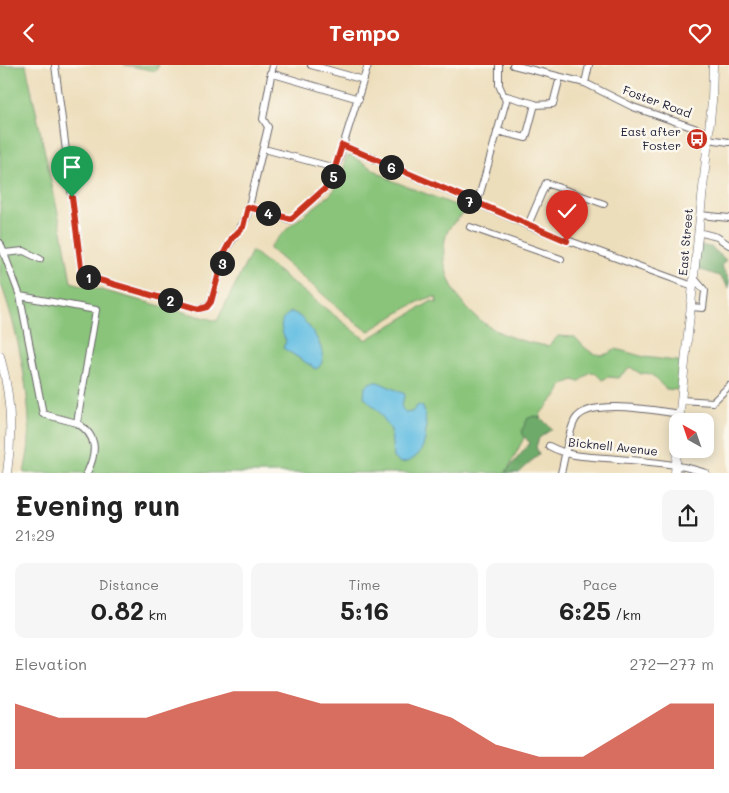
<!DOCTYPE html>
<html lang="en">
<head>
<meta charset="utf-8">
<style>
	body { margin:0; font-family:Mali,sans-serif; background:#f6f6f6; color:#222; height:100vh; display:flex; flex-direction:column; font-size:19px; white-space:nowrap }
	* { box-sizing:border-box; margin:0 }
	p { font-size:16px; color:#767676 }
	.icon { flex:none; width:28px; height:28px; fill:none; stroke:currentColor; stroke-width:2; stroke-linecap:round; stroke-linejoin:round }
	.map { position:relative; height:408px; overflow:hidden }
	.details { display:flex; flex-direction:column; background:#fff; flex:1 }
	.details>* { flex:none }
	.needle { width:32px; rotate:320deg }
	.tools { position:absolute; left:669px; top:348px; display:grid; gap:10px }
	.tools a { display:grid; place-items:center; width:45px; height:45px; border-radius:10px; background:#fff; box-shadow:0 2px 12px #0003; font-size:25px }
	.pin { position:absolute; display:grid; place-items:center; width:42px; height:42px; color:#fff; margin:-51px -21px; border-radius:50% 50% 50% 0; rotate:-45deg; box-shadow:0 0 5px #0007 }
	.pin .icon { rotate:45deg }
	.km { position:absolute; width:25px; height:25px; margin:-12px; border-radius:50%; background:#222; color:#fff; font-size:14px; line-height:25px; text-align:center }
	.round { display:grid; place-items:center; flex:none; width:52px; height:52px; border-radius:10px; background:#f6f6f6 }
	.headline { display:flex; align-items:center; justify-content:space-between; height:85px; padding:0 15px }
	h1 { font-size:28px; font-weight:700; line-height:38px }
	.stats { display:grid; grid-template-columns:repeat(3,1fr); gap:8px; height:85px; padding:5px 15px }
	.stats div { display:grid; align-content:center; border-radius:10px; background:#f6f6f6; text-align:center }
	.stats b { font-size:25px; font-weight:700 }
	.stats small { font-size:14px; font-weight:400 }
	.stats p { font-size:14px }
	.chart { height:140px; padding:10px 15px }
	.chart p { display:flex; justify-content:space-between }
	.chart svg { width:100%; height:90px; margin-top:5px; fill:#c8321e; opacity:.7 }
	header { display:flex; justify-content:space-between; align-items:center; height:65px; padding:0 15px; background:#c8321e; color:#fff; font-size:22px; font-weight:700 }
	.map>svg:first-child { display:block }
</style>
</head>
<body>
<header><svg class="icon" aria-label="back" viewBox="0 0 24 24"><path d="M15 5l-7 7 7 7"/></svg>Tempo<svg class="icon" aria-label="heart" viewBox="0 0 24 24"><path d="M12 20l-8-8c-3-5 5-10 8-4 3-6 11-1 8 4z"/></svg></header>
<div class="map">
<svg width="729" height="408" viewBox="0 0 729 408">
	<rect width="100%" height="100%" fill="#fbf7ec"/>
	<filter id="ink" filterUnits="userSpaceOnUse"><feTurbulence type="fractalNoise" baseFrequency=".02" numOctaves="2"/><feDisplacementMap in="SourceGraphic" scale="10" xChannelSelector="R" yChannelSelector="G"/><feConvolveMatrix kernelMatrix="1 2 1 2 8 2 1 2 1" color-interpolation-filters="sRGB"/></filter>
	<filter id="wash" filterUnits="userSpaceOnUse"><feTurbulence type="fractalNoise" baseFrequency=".0096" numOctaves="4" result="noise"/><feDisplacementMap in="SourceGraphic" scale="20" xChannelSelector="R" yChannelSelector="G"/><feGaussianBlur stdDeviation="1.12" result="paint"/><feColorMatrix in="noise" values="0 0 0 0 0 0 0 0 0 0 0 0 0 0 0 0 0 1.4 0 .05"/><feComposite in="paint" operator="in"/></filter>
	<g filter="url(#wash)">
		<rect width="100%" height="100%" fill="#eddebb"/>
		<path fill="#89c47a" stroke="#56735a" d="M0 0H26L64 176 71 217 217 256 252 186 366 275 432 236 437 238 436 232C421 231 385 257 369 266L357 259 269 183 290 161 330 130 339 119 343 114 345 94 350 90 393 116 460 142 465 147C458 154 448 161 446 171 436 203 459 243 487 260 505 272 527 278 548 281L558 271 575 272C587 286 598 297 616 284L644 292 684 297 681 325 666 324C657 317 653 305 641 309L630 302 618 313 608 312 602 315 595 308 590 307 579 317 574 315 563 319 559 328 540 349 541 353 535 351 506 408H24C26 397 29 385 29 374 31 331 16 257 0 217Z
			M124 0H159L156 6Z"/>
		<path fill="#6eaa6a" stroke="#486652" d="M698 180 711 182 726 195 721 201 729 214V223L719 211 695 203Z
			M535 351 541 353 552 364 539 373 536 382 539 389 519 408H505L530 378 523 370 522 365 528 353Z"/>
		<path fill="#66bfe3" stroke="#44708f" d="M291 247C305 249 336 294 316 304L283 283 286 276C280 264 278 255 291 247Z
			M371 317H378L405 329 401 341 405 348 412 347 418 340 423 342C429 363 428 396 400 398L393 393 391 365 379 347 364 332 365 322Z"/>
	</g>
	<g filter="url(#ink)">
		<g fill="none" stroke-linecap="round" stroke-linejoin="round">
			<g stroke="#696468" stroke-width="8">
				<path id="minor" d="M55 0 82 210 199 244 207 242 211 237 225 186 246 154 268 62 263 54 273 0
					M311 0 364 15
					M513 0 585 18 633 42 709 68
					M270 8 359 34
					M585 18 589 0
					M535 40 553 39 560 12
					M497 66 526 73 535 39 503 30
					M708 74 729 77
					M342 80 534 163 693 221
					M268 85 335 103
					M477 139 506 36 499 20V0
					M248 142 291 155 326 123 333 113 368 0
					M700 150 729 153
					M528 160 546 118 604 139
					M470 162 561 194
					M698 167 717 172 729 180
					M0 178 20 231 43 349 77 358
					M4 188 24 186 40 194
					M20 231 96 245 77 358C98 371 97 387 87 408
					M691 242 703 243 705 226 694 213
					M681 335 713 337 729 321
					M549 381C570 392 583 391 606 393 639 396 674 397 706 408
					M561 408C565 393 568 368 575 355 588 332 657 346 680 349"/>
			</g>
			<g stroke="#696468" stroke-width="9">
				<path id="major" d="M0 291C11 330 13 369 7 408
					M679 356 712 36 713 0
					M675 408 678 377"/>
			</g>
			<use href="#minor" stroke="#fff" stroke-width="6"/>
			<use href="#major" stroke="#fff" stroke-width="8"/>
		</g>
	</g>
	<g fill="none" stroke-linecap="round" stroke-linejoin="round" filter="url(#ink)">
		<g stroke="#fff" stroke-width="10">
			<path id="route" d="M72 132 82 210 199 244 207 242 211 237 225 186 232 173 243 162 248 142 291 154 330 119 342 80 567 176"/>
		</g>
		<use href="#route" stroke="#c8321e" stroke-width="6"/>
	</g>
	<defs>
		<g id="bus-disc" transform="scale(1.125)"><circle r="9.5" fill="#c8321e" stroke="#fbf7ec"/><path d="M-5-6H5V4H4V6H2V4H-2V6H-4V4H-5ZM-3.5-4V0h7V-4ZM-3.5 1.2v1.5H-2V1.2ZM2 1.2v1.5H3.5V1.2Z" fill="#fff"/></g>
	</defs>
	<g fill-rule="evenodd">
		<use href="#bus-disc" x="697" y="74"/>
	</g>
	<g text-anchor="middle" stroke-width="5" stroke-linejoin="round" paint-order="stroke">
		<g font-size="12" fill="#22223b" stroke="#fbf7ec">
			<text transform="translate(657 37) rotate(20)" y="4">Foster Road</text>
			<text transform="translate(686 177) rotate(-85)" y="4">East Street</text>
			<text transform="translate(613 382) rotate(6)" y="4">Bicknell Avenue</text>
		</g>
		<g font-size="12" fill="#22223b" stroke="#fbf7ec" text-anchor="end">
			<text x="681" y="71">East after<tspan x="681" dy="14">Foster</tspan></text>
		</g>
	</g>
</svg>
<div class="tools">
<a><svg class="needle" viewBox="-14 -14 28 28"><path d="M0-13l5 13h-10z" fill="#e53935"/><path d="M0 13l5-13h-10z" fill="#767676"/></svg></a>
</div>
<div class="pin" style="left:72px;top:132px;background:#1e9e55"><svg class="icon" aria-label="arrive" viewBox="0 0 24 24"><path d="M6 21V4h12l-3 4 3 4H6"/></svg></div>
<div class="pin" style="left:567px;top:176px;background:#d93025"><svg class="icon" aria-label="check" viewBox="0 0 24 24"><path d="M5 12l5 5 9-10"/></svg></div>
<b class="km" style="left:88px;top:212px">1</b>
<b class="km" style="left:170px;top:235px">2</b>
<b class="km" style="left:222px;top:198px">3</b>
<b class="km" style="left:268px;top:148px">4</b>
<b class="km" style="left:333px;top:111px">5</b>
<b class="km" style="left:391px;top:102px">6</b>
<b class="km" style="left:469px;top:136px">7</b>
</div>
<section class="details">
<div class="headline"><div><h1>Evening run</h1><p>21:29</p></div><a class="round"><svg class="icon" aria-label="share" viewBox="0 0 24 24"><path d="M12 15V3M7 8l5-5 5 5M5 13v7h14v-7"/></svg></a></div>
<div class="stats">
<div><p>Distance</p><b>0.82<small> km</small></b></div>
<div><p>Time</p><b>5:16</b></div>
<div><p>Pace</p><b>6:25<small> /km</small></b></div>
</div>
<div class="chart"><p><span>Elevation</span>272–277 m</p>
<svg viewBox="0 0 160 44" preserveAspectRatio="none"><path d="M0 44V12L10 19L20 19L30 19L40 12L50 6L60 6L70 12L80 12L90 12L100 19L110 32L120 38L130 38L140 25L150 12L160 12V44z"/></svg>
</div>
</section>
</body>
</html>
